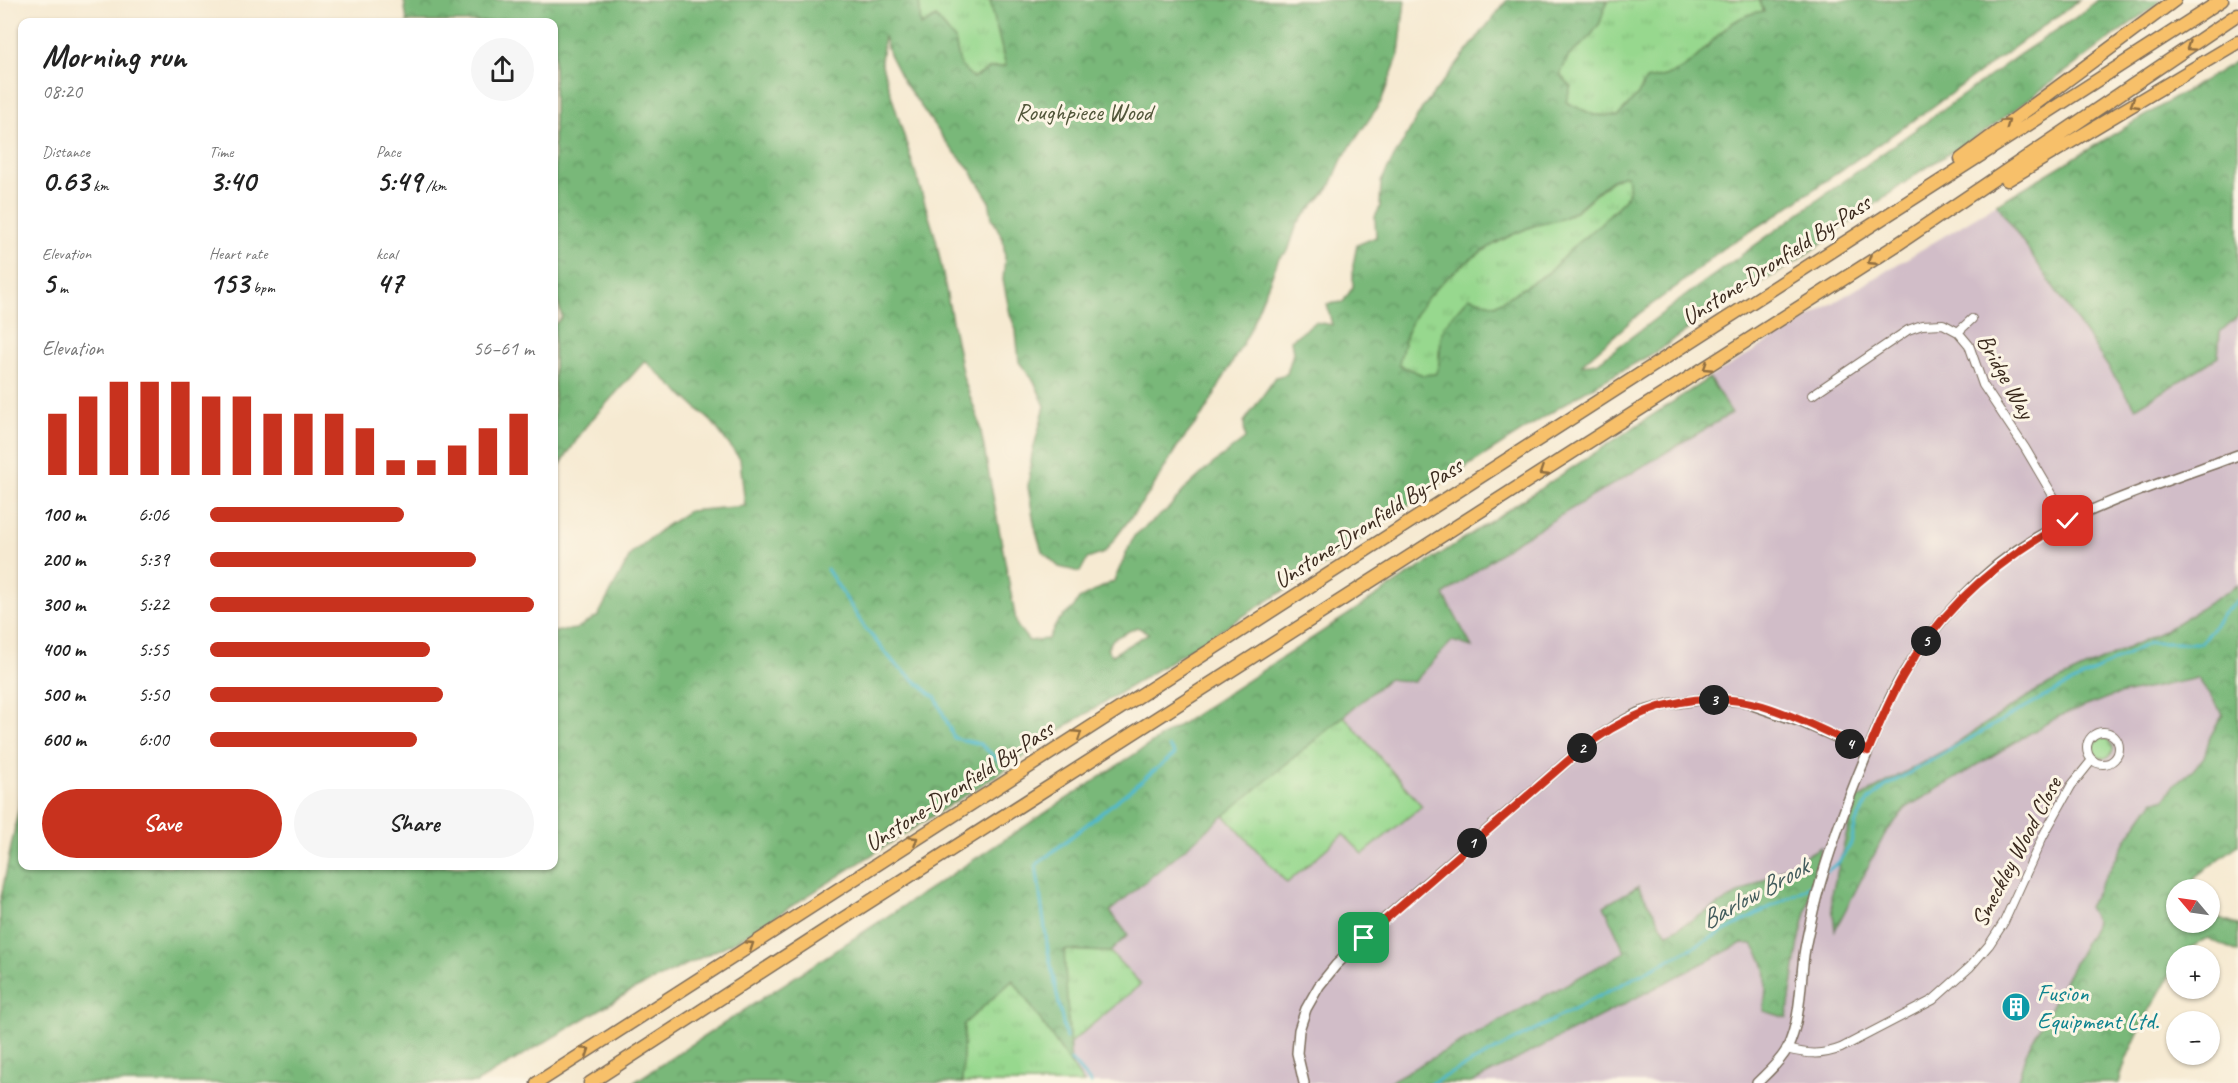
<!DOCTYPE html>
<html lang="en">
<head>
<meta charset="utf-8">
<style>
	body { margin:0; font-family:Caveat,sans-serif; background:#f6f6f6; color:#222; height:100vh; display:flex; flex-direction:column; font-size:22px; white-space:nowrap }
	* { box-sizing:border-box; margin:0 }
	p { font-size:20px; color:#767676 }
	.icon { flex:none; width:33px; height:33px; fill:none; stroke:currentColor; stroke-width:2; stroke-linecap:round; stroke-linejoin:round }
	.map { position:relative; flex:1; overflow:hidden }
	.details { position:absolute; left:18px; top:18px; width:540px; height:852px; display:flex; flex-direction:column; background:#fff; border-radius:12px; box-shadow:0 2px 4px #0004 }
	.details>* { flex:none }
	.needle { width:39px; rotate:299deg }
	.tools { position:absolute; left:2166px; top:879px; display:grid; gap:12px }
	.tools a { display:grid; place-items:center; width:54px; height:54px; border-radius:50%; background:#fff; box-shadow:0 2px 4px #0004; font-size:30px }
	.pin { position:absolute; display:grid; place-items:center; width:51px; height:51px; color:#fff; margin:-26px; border-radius:12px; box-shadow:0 3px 9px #0006 }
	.km { position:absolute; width:30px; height:30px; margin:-15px; border-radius:50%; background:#222; color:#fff; font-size:16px; line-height:30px; text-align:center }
	.round { display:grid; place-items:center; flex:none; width:63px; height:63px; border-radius:32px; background:#f6f6f6 }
	.headline { display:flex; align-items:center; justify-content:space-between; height:102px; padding:0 24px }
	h1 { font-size:33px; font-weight:700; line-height:45px }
	.metrics { display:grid; grid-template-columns:repeat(3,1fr); gap:9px; height:102px; padding:6px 24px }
	.metrics div { display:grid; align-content:center }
	.metrics b { font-size:30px; font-weight:700 }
	.metrics small { font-size:16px; font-weight:400 }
	.metrics p { font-size:16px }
	.chart { height:168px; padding:12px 24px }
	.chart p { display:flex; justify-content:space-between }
	.chart svg { width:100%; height:108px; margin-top:6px; stroke:#c8321e; stroke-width:6 }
	.action { display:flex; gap:12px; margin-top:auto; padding:12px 24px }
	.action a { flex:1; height:69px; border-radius:36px; background:#c8321e; color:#fff; font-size:24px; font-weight:700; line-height:69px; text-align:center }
	.action a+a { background:#f6f6f6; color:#222 }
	ul { padding:0 24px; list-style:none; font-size:20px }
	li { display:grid; grid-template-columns:96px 72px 1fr; align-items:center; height:45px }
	li i { height:15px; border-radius:8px; background:#c8321e }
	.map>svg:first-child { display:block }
</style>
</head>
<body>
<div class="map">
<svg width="2238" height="1083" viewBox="0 0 2238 1083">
	<defs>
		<pattern id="grass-tufts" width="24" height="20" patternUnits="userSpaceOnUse" patternTransform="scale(1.5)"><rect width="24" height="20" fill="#97d88e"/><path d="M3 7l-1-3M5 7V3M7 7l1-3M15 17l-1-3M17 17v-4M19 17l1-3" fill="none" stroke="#83ba7a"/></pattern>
		<pattern id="forest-crowns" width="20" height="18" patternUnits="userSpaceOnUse" patternTransform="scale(1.5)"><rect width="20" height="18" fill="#79b879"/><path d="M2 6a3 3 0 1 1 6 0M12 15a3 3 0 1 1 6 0" fill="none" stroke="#649663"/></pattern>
	</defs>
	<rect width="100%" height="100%" fill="#fcf5e5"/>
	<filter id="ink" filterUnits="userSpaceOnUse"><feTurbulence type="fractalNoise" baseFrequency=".0167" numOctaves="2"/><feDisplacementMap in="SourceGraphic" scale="12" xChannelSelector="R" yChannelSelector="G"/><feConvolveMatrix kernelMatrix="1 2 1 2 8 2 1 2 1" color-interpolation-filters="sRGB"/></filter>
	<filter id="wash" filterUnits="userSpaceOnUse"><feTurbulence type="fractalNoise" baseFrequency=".008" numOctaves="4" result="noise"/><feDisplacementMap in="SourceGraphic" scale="24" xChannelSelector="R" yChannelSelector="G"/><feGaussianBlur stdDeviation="1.35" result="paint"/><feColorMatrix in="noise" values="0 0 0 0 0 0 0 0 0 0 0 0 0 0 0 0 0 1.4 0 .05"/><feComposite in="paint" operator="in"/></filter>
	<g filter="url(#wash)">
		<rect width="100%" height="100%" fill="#f6ead2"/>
		<path fill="#d1bdc8" d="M1997 204 2136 408 2238 316V585L2166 630 1855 801 1831 896 1835 929 1885 834 1906 808 2057 717 2113 696 2199 678 2223 714 2210 737 2204 757 2193 770 2174 785 2164 800H2154L2130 834 2088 907 2096 922 2026 1053 2017 1083H962L1063 950 1388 679 1414 682 1452 641 1471 646 1444 595 1511 545 1732 412 1709 378Z"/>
		<path fill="url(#grass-tufts)" stroke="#698156" stroke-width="1.5" d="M919 0H990L1006 66 990 68 973 78 960 66 955 40 936 17 921 27Z
			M1607 0H1759L1765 11C1720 15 1710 56 1674 73 1666 77 1655 78 1646 80L1637 96 1618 116 1594 115 1565 102 1560 75 1568 57 1589 38 1600 23Z
			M1627 174 1629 190 1625 199 1597 227 1575 245 1548 273 1495 305 1439 351V368L1435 374 1423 375 1398 365C1402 351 1405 334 1412 321 1432 281 1487 244 1528 228 1539 223 1552 223 1563 218 1588 208 1600 182 1627 174Z
			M1344 716 1422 806 1363 854 1343 834 1287 883 1224 815Z
			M2093 748a10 10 0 1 1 20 0a10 10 0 1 1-20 0Z
			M1063 950 1110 952 1141 984 1069 1044Z
			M1013 980 1084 1083H962L964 1024Z"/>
		<path fill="url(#forest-crowns)" stroke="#5a714c" stroke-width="1.5" fill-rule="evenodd" d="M404 0H919L921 26 936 17 955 40 960 65 973 78 990 68 1006 66 990 0H1405L1399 54 1381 102 1342 159 1330 187 1297 224 1288 251 1279 258 1248 334 1204 413 1177 447 1150 492 1104 553 1087 559 1080 572 1059 567 1042 551 1035 528 1028 487 1032 454 1045 406 1034 381 1019 362 1016 330 1010 314 1003 280 1005 258 1003 239 992 218 989 200 969 168 949 146 903 81 889 54 884 36 881 62 936 239 963 377 979 421 1017 626 1029 641 1048 639 1058 621 1073 608 1079 599 1114 581 1134 536 1168 509 1186 488 1209 467 1245 439 1244 422 1276 377 1287 374 1293 353 1291 340 1315 322 1332 325 1327 304 1343 302 1353 287V265L1357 245 1376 237 1375 217 1380 207 1381 182 1392 161 1423 107 1507 0H1607L1600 23 1589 38 1568 57 1560 75 1571 86 1566 102 1594 115 1618 116 1637 96 1646 80C1655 78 1666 77 1674 73 1710 56 1720 16 1764 11L1759 0H2079L1931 108 1769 220 1723 248 1680 284 1640 313 1581 365 1597 363 1693 290 2020 54 2078 16 2098 0H2162L1986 131 1922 170 1794 263 1718 308 1659 350 1585 391 1424 494 1311 574 1071 723 1008 768 740 939 631 991 476 1083H0V902L22 792V866H554V632L576 629 598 616 631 554 663 528 689 511 745 506 740 459 712 422 645 361 586 426 554 474V325L562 317 554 288V22H407ZM1627 175 1629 190 1625 199 1597 227 1575 245 1548 273 1495 305 1469 297C1461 307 1450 317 1444 327 1437 341 1443 364 1435 374L1423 375 1399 365C1402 351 1405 333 1412 321 1432 281 1487 244 1528 228 1539 223 1552 223 1563 218 1587 208 1601 179 1627 175ZM1137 627 1149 633 1112 655 1107 649 1113 639Z
			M2238 60V316L2220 332 2218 357 2136 408 1997 204Z
			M1709 378 1732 413 1511 545 1444 595 1472 647 1452 641 1414 682 1388 679 1110 911 1128 935 1110 952 1064 950 1071 1065 1013 980 964 1024 962 1083H633Z
			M2238 585V845L2195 877 2194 889 2176 890V922H2210V916L2238 925V952L2207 938 2187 950 2183 955 2176 956V964L2144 1020 2126 1060 2119 1083H2017L2026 1053 2096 922 2088 907 2130 834 2154 800H2164L2174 785 2193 770 2204 757 2210 737 2223 714 2198 678 2113 696 2057 717 1906 808 1885 834 1835 930 1831 897 1855 800 1947 749 2036 691 2166 630Z
			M1821 847 1799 942 1787 1018 1764 1011C1766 985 1771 965 1752 944L1742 943 1471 1083H1387L1625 952 1604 906 1638 886 1667 934Z"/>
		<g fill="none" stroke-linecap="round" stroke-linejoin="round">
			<path stroke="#50b9ce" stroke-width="3" d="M827 569 865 628 896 665 936 698 954 738 980 744 1002 763
				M1827 871 1838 863 1851 843 1856 822 1868 801 1886 786 2038 700 2149 643H2201L2224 613 2238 600
				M1066 1038 1048 951 1036 865 1175 754 1169 747
				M1071 1060 1091 1083
				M1432 1083 1805 889 1817 879"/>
		</g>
	</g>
	<g filter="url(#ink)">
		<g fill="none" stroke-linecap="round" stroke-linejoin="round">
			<g stroke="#7c6d5d" stroke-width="10">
				<path id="minor" d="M1958 332 1972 319
					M1812 395 1908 330 1922 325 1943 324 1958 332 1969 345 1983 385 2025 448 2068 521
					M2087 748a16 16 0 1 1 32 0a16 16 0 1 1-32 0Z
					M1786 1049C1807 1054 1821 1056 1841 1048L1933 1000 1970 967 1989 945 2004 922 2043 836 2071 786 2092 760"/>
			</g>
			<g stroke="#7c6d5d" stroke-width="12">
				<path id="tertiary" d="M1304 1083 1297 1053 1299 1030 1306 1009 1319 986 1336 965 1380 923 1513 808 1578 752 1614 726 1638 713 1669 704 1704 699 1741 701 1801 722 1868 751
					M1757 1083C1767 1073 1780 1062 1787 1049 1801 1020 1800 986 1804 955 1806 940 1810 925 1813 911 1824 864 1841 818 1859 773 1873 740 1885 704 1904 673 1937 620 1982 570 2036 538 2099 502 2170 480 2238 455"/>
			</g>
			<g stroke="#7c6d5d" stroke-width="15">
				<path id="trunk" d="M1961 159 2175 0
					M2007 180 2238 42
					M537 1083 2222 0
					M590 1083 844 918 1895 246 2238 14"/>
			</g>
			<use href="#minor" stroke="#fff" stroke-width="8"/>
			<use href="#tertiary" stroke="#fff" stroke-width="9"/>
			<use href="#trunk" stroke="#f7c06b" stroke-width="12"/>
		</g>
		<defs><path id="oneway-chevron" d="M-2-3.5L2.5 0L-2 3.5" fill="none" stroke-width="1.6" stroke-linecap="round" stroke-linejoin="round" transform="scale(1.5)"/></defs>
		<g stroke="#906e41">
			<use href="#oneway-chevron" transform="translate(2190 47) rotate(146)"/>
			<use href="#oneway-chevron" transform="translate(2134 104) rotate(149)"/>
			<use href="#oneway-chevron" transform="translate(2006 123) rotate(-36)"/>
			<use href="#oneway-chevron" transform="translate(1871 261) rotate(147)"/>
			<use href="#oneway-chevron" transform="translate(1707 367) rotate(147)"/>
			<use href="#oneway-chevron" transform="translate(1543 472) rotate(147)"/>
			<use href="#oneway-chevron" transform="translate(1078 734) rotate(-33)"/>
			<use href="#oneway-chevron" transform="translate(914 840) rotate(-33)"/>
			<use href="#oneway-chevron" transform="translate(750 945) rotate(-33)"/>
			<use href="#oneway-chevron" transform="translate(586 1051) rotate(-33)"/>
		</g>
	</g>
	<g fill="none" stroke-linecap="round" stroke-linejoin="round" filter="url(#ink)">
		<g stroke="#fff" stroke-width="12">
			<path id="route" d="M1364 938 1578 752C1625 714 1679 692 1740 701 1778 706 1832 735 1868 751 1879 726 1889 700 1903 676 1941 608 2000 558 2068 521"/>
		</g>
		<use href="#route" stroke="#c8321e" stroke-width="8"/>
	</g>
	<defs>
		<g id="building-disc" transform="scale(1.5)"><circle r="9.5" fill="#0f9aa8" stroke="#fcf5e5"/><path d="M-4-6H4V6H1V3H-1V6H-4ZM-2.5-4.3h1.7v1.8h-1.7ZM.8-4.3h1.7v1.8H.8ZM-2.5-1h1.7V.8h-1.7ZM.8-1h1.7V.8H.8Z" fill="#fff"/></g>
	</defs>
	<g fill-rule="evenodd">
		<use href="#building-disc" x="2016" y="1007"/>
	</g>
	<g text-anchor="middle" stroke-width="6" stroke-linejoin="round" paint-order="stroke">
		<g font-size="24" fill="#52563a" stroke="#fcf5e5">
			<text x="1084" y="120">Roughpiece Wood</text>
		</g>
		<g font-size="24" fill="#3b2a1e" stroke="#fcf5e5">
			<text transform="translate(1776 260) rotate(-33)" y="8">Unstone-Dronfield By-Pass</text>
			<text transform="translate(2006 376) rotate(61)" y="8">Bridge Way</text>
			<text transform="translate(1368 523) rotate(-33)" y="8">Unstone-Dronfield By-Pass</text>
			<text transform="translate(959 786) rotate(-33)" y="8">Unstone-Dronfield By-Pass</text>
			<text transform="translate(2016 852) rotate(-62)" y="8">Smeckley Wood Close</text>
		</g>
		<g font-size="24" fill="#0d838f" stroke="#fcf5e5" text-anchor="start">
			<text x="2037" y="1001">Fusion<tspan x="2037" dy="28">Equipment Ltd.</tspan></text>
		</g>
		<g font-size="26" font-style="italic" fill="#425c5c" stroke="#fcf5e5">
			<text transform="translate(1754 893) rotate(-29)" y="9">Barlow Brook</text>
		</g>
	</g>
</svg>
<div class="tools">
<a><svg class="needle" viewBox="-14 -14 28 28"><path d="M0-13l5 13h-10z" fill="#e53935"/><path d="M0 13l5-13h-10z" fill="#767676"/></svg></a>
<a>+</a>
<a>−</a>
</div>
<div class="pin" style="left:1364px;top:938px;background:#1e9e55"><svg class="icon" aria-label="arrive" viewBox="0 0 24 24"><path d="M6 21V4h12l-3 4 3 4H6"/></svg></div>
<div class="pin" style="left:2068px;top:521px;background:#d93025"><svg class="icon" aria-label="check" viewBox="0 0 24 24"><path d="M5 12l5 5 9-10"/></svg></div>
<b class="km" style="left:1472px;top:843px">1</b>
<b class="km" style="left:1582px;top:748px">2</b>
<b class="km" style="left:1714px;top:700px">3</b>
<b class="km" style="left:1850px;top:744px">4</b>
<b class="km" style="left:1926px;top:641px">5</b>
<section class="details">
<div class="headline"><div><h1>Morning run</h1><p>08:20</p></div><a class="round"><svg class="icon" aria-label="share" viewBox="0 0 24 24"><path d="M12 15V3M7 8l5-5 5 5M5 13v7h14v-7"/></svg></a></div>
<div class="metrics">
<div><p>Distance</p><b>0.63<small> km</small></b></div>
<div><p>Time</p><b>3:40</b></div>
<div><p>Pace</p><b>5:49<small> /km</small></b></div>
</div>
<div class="metrics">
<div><p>Elevation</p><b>5<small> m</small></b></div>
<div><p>Heart rate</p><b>153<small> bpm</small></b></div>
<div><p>kcal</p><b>47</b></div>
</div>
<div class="chart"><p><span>Elevation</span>56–61 m</p>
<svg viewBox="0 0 160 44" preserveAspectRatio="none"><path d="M5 44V19M15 44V12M25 44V6M35 44V6M45 44V6M55 44V12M65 44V12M75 44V19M85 44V19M95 44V19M105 44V25M115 44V38M125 44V38M135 44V32M145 44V25M155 44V19"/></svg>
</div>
<ul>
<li><b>100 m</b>6:06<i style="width:60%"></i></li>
<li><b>200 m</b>5:39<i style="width:82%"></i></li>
<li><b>300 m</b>5:22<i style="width:100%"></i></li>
<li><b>400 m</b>5:55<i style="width:68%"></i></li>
<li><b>500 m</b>5:50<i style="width:72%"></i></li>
<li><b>600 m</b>6:00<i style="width:64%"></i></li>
</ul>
<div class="action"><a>Save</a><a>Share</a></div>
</section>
</div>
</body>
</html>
